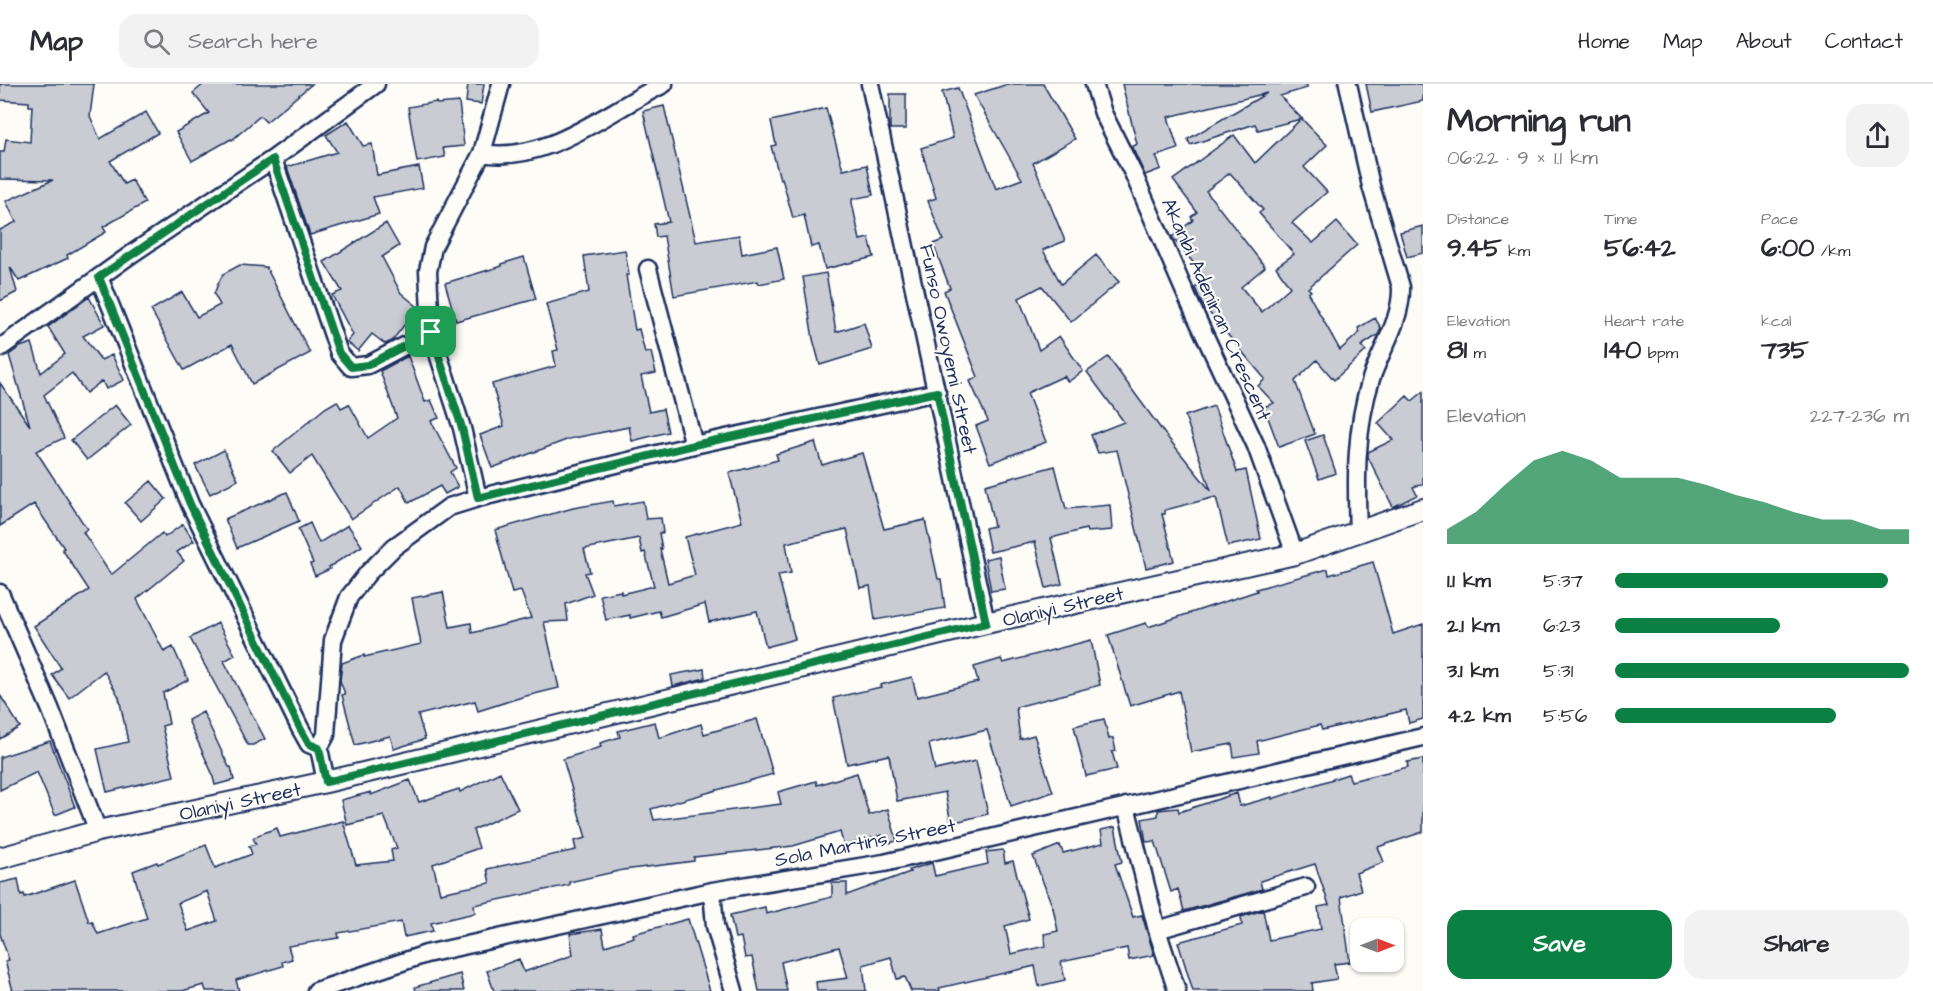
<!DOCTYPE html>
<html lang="en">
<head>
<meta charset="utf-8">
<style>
	body { margin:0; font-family:"Architects Daughter",sans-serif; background:#f2f2f3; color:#2b2b33; height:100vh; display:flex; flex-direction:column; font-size:22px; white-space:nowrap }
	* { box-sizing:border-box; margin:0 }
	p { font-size:20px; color:#7c7c81 }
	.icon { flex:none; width:33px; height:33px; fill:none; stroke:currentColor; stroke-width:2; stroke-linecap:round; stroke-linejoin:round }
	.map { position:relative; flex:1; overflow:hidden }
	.side { display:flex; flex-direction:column; background:#fff; width:510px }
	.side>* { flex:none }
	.needle { width:39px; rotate:90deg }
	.controls { position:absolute; left:1350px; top:834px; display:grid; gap:12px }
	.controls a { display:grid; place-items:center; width:54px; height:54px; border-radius:12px; background:#fff; box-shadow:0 2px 4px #0004; font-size:30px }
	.pin { position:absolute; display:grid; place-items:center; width:51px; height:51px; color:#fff; margin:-26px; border-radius:12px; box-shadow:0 3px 9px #0006 }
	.round { display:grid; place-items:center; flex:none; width:63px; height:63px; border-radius:18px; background:#f2f2f3 }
	.head { display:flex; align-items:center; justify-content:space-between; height:102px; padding:0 24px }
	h1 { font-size:33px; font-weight:700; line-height:45px }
	.metrics { display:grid; grid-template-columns:repeat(3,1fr); gap:9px; height:102px; padding:6px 24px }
	.metrics div { display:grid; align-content:center }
	.metrics b { font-size:26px; font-weight:700 }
	.metrics small { font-size:16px; font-weight:400 }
	.metrics p { font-size:16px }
	.chart { height:168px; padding:12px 24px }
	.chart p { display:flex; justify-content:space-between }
	.chart svg { width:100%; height:108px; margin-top:6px; fill:#0b8043; opacity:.7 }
	.primary-button { display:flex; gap:12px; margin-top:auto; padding:12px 24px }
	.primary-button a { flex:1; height:69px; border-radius:18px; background:#0b8043; color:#fff; font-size:24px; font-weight:700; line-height:69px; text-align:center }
	.primary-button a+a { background:#f2f2f3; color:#2b2b33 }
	ul { padding:0 24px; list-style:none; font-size:20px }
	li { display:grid; grid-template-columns:96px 72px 1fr; align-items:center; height:45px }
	li i { height:15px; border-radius:8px; background:#0b8043 }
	header { display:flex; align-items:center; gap:36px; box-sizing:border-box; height:84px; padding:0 30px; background:#fff; border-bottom:2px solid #e1e1e2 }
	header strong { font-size:28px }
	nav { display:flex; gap:33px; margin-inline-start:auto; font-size:21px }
	.search { width:420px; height:54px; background:#f2f2f3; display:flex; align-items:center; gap:15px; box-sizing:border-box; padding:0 21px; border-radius:18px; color:#7c7c81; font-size:22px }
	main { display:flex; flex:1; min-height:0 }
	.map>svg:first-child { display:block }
</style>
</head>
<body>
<header>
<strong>Map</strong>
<div class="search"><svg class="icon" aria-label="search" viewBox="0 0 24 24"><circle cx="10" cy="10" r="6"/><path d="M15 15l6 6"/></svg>Search here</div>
<nav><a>Home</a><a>Map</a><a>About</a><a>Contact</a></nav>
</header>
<main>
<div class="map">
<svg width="1423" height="907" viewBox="0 0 1423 907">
	<rect width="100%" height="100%" fill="#fdfcf7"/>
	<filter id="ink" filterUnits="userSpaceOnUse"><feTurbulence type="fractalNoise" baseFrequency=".0167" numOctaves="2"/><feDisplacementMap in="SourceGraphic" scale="12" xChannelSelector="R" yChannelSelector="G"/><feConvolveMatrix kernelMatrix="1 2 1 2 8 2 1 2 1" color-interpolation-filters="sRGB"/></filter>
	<g filter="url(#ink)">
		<path fill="#c9ccd3" stroke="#1b2f5e" stroke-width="1.5" fill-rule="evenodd" d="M0 0H94L90 32 100 55 146 28 158 49 110 77 124 100 132 96 145 119 103 143 106 148 67 171 68 174 19 197 10 183 17 208 0 217V146L16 138 6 117 53 96 0 95V68H4L6 55 30 58 32 22H29V18L0 16Z
			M204 0H312L266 38 260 32 232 56 231 55 192 77 176 48 209 29 193 9Z
			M468 0H484L481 20 466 18Z
			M1008 0H1043L1075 55 1033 79 1065 157 1043 166 1061 200 1096 171 1119 198 1071 238 1042 202 1019 214 1039 266 1059 252 1083 287 1068 298 1064 292 1027 309 1046 358 990 379 976 342 988 337 970 297 978 293 944 207 950 204 933 160 943 156 928 117 936 114 921 64 953 54 942 8 958 4 996 105 1022 95 974 11Z
			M1122 0H1307V4L1280 12 1327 61 1304 83 1327 108 1292 139 1313 159 1337 138 1357 161 1308 204 1311 207 1308 209 1340 266 1360 248 1358 244 1375 234 1381 244 1378 251 1361 262 1366 267 1334 296 1317 276 1295 297 1315 350 1279 363 1264 323 1274 319 1258 302 1265 295 1202 220 1195 204 1206 194 1172 153 1193 136 1191 133 1197 128 1173 96 1234 51 1255 79 1301 35 1258 46 1255 40 1190 61 1188 55 1267 9 1168 33 1178 65 1156 72 1161 85 1145 91 1132 63 1137 60ZM1230 89 1263 126 1259 129 1294 170 1276 183 1290 203 1262 228 1241 203 1265 183 1206 107Z
			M1366 0H1423V17L1372 28Z
			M890 10H906V45H890Z
			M436 18 437 20 459 18 464 62 443 64 445 73 417 78 408 23Z
			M664 22 696 158 739 151 742 170 777 163 784 195 759 200 758 197 674 212 664 152 656 153 654 140 669 138 643 27Z
			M826 24 843 86 867 81 873 111 852 115V119L860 156 869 154 874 173 825 185 819 161 811 163 804 131 793 134 782 94 780 95 771 62 776 61 771 37Z
			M348 37 363 62 372 60 377 91 419 83 423 104 373 113 379 130 310 151 287 83 337 68 326 51Z
			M386 139 399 162 382 173 401 209 418 223 392 257 385 260 372 250 358 267 347 258 353 251 332 211 342 207 324 178Z
			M1423 142V169L1407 173 1400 148Z
			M625 166 629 191H626L635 246 639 245 645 269 651 268 656 289 641 292 649 328 663 325 668 348 632 357 629 343 569 355 492 384 480 351 504 342 492 300 556 282 553 267 558 266 546 220 589 208 584 172Z
			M524 173 536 215 456 237 445 199 502 182 501 180Z
			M240 181 266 183 310 269 252 300 232 260 184 286 151 226 182 208 197 233 220 221 214 210 218 200 223 190Z
			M826 189 836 248 864 239 872 265 820 281 813 255 803 193Z
			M89 213 104 241 83 252 101 276 112 271 124 296 106 305 102 297 86 309 72 289 44 311 64 354 36 367 87 445 83 448 111 491 162 449 165 453 183 440 194 457 177 468 184 477 137 515 164 568 173 563 188 596 163 609 169 640 162 642 174 692 107 708 97 665 128 658 119 613 104 587 69 614 52 591 61 584 34 542 89 506 62 465 64 464 34 420 0 442V299L30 342 9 271 20 263 32 259 41 289 65 270 48 243Z
			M408 272 425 318 431 316 439 334 431 337 456 384 450 388 458 403 445 410 440 402 409 419 400 402 351 435 312 372 290 389 273 367 325 324 337 317 341 324 349 320 368 354 397 334 380 287Z
			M1108 273 1164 349 1211 407 1185 332 1214 322 1237 388 1246 386 1261 455 1228 462 1216 413 1165 426V430H1162L1174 477 1146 484 1117 366 1098 369 1091 351 1124 338 1087 288Z
			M1423 308V400L1413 403 1417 411 1393 423 1368 373V368L1393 356 1378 339 1407 312 1412 317Z
			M115 321 131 341 87 376 71 356Z
			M1323 351 1336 389 1319 395 1305 357Z
			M815 358 822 381 862 369 884 445 925 436 938 495H941L945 524 875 536 870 502 860 504 847 445 786 459 791 489 778 491 795 555 766 563 757 527 709 538 705 520 661 533 659 527 630 534V531L606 536 600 511 621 507V510L654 502 645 468 642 469 639 454 584 465 590 488 585 489 593 510 566 520 568 537 544 538 559 604 522 613 478 627 475 617 418 631 425 655 394 665 390 652 355 661 342 611 345 610 340 597 342 579 364 571V573L421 560 412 514 443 508 450 543 471 539 472 549 531 534 521 507 512 509 495 446 573 424 613 417 614 422 643 417 646 435 661 434 663 449H659L662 465H660L668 499 695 491 685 453 742 438 729 389 778 376 776 370Z
			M224 366 238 396 210 410 195 381Z
			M1055 382 1066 425 1110 421 1112 446 1087 448 1086 445 1051 454 1062 500 1046 504 1035 458 990 468 985 444 994 442 985 401Z
			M151 397 166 415 141 437 125 419Z
			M287 408 299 437 237 464 225 435Z
			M310 439 319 459 348 441 362 462 329 483 330 485 315 492 310 480 313 479 298 445Z
			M999 472 1005 505 991 507 985 475Z
			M1373 478 1393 550 1423 540V635L1409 639 1406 626 1322 646 1320 641 1257 657 1259 669 1234 673 1232 660 1191 668 1179 607 1130 622 1108 551 1146 539 1148 543 1257 507 1256 505 1328 485 1329 491Z
			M218 539 235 571 224 577 265 655 253 661H248L190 554Z
			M1091 556 1100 601 1016 623 1020 655 1034 651 1053 708 1011 722 987 646 929 660 935 686 976 677 988 730 951 739 945 708 897 717 889 671 847 680 833 614 881 603 880 601 912 593 917 613 978 598 974 583 1001 575 1003 579Z
			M704 585 705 594 673 602 671 591Z
			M0 611 20 643 0 655Z
			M203 628 229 683H231L234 696 215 701 212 689 188 636Z
			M757 635 773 690 651 725 654 736 781 720 778 708 816 697 817 701 857 689 869 731 888 725 897 757 885 760 882 751 844 762 840 748 793 762 694 773V777L623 786 569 798V801L474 821 475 829 431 839 433 847 404 853 401 838 338 849 339 854 288 862 292 875 282 878 283 882 236 896 239 907H206L204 901 182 907H13L5 877 9 876 0 850V799L18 795 21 811 24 810 25 813 75 796 89 838 92 837 98 850 147 834 133 787 157 778 158 780 206 761 215 784 252 770 249 762 256 760 253 754 258 752V751L277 744 280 753 343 737 356 781 393 777 391 766 397 764 384 732 347 741 341 716 371 708V711L410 696 419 718 459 705 460 708 500 688 518 725 473 746 479 764 433 780 440 809 490 799 487 785 576 766 574 757 586 754 563 675 601 663 600 659 620 653 618 647 655 638 659 654 701 640 704 650ZM207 807 217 837 188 847 178 819Z
			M1104 635 1109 655 1113 654 1116 667 1112 668 1117 685 1086 692 1074 642Z
			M50 657 75 723 55 731 37 688 0 706V673Z
			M1423 675V748L1378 763 1384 778 1356 789 1361 806 1341 813 1350 878 1334 880 1337 895 1312 899 1313 907H1193L1178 858 1242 841 1241 833 1263 826 1269 856 1321 845 1318 823 1329 821 1315 780 1260 797 1262 805 1184 827 1178 805 1171 808 1155 757 1146 758 1142 735 1158 732V726L1178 724 1179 728 1237 709 1240 722 1272 713V715L1348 690 1351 697 1408 683 1407 678Z
			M1115 743 1122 778 1115 780 1133 833 1142 831 1154 871 1129 876 1127 864 1061 878 1065 896 1039 902 1035 882 939 904 940 907H911L905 893 897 895 891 873 863 881 866 907H817L816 898 848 894 839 863 781 878 787 907H759L752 873 745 874 741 853 735 854 730 831 765 823 766 830 832 813V799H847V811L910 788 909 786 932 779 935 792 988 780 986 768 1003 766 1005 779 1013 777 1029 835 1005 842 1011 870 1046 862 1044 850 1058 847 1053 824 1033 772 1060 761 1063 769 1103 759 1101 746Z
			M688 835 710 907H494L487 887 519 875 524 888 573 871 570 850 602 845 605 862 634 853 633 850Z
			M460 890 464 907H416L415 903Z"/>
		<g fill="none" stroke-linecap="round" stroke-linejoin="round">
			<g stroke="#1b2f5e" stroke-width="21">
				<path id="minor" d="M870 0 986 539
					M1094 0 1103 29 1134 91 1187 213 1256 362 1295 470
					M1348 0 1371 102 1401 203C1402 236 1381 265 1371 295 1355 345 1356 396 1358 448
					M482 69C549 80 607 27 664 0
					M273 75 339 269 351 283 368 281 431 248
					M648 185 694 361
					M99 193 190 420 300 644 309 660 319 664 326 698
					M0 264 133 169 273 75 376 0
					M478 414 462 344 431 248 428 187 433 163 482 69 501 0
					M0 509 50 624 98 747
					M319 664 326 651 333 556 349 513 368 489 394 463 449 423 478 414 694 361 937 308
					M1126 722 1157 846 1177 907
					M712 807 715 842 734 907
					M1157 846 1306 803
					M316 907 426 870 712 807 884 779 1423 653"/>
			</g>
			<g stroke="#1b2f5e" stroke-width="24">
				<path id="tertiary" d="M0 774 98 747 326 698 986 539 1295 470 1423 425"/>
			</g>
			<use href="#minor" stroke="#fdfcf7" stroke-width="16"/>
			<use href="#tertiary" stroke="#fdfcf7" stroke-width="20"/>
		</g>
	</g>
	<g fill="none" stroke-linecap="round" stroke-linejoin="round" filter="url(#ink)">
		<g stroke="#fff" stroke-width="12">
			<path id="route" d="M273 75 339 269 351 283 368 281 431 248 462 344 478 414 694 361 937 308 986 539 326 698 319 664 309 660 300 644 190 420 99 193Z"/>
		</g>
		<use href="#route" stroke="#0b8043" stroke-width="8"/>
	</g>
	<g text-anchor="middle" stroke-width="4.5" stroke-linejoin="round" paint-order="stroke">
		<g font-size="20" fill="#1b2f5e" stroke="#fdfcf7">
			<text transform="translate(1217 225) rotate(66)" y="7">Akanbi Adeniran Crescent</text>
			<text transform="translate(949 265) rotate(78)" y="7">Funso Owoyemi Street</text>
			<text transform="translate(1063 522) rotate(-13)" y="7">Olaniyi Street</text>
			<text transform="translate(240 717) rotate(-12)" y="7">Olaniyi Street</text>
			<text transform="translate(865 758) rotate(-11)" y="7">Sola Martins Street</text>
		</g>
	</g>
</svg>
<div class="controls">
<a><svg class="needle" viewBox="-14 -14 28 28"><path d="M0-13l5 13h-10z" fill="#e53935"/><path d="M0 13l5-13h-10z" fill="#7c7c81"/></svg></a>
</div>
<div class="pin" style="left:431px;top:248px;background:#1e9e55"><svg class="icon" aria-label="arrive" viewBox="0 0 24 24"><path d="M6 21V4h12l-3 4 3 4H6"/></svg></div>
</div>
<section class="side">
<div class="head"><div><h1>Morning run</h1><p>06:22 · 9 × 1.1 km</p></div><a class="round"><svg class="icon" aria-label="share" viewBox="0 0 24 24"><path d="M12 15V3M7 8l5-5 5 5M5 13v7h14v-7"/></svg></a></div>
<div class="metrics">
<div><p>Distance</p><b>9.45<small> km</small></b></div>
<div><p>Time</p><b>56:42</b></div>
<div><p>Pace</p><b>6:00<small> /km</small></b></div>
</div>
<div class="metrics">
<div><p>Elevation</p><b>81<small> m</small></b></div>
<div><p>Heart rate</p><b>140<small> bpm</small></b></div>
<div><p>kcal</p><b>735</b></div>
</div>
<div class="chart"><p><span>Elevation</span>227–236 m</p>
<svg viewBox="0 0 160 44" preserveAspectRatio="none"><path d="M0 44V38L10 31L20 20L30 10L40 6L50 10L60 17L70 17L80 17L90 20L100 24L110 27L120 31L130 34L140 34L150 38L160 38V44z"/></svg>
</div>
<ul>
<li><b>1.1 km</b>5:37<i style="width:93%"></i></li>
<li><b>2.1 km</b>6:23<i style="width:56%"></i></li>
<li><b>3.1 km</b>5:31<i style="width:100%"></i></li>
<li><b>4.2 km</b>5:56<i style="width:75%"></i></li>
</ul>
<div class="primary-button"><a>Save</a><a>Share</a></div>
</section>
</main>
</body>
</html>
